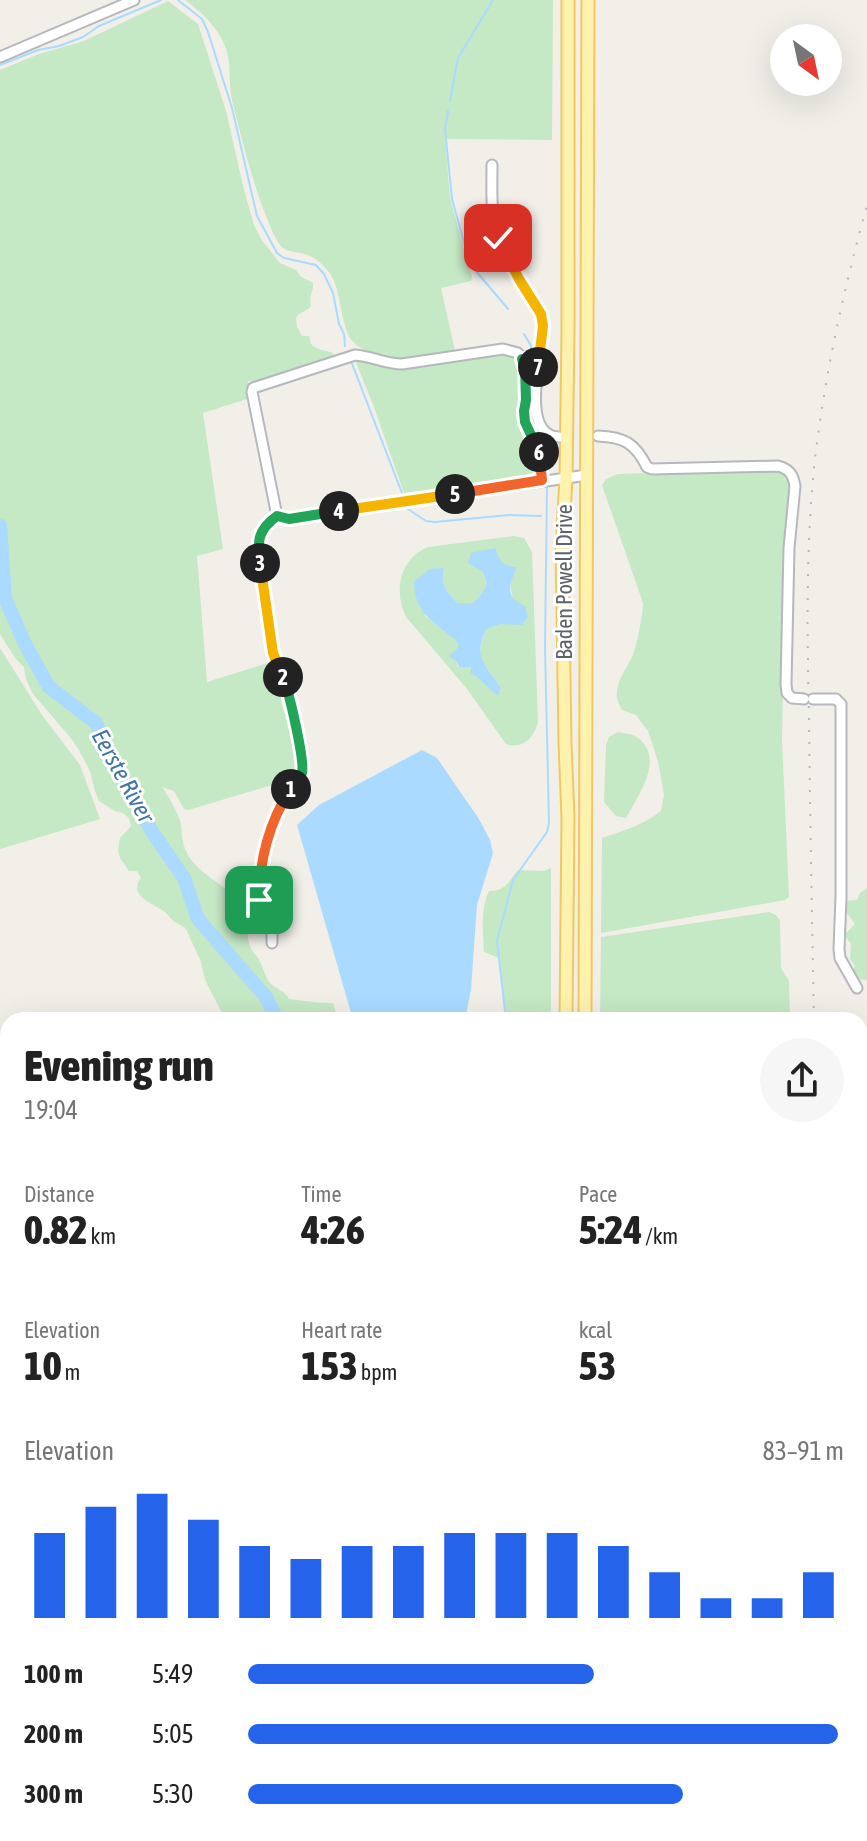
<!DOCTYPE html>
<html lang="en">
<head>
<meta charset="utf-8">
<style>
	body { margin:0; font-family:"Asap Condensed",sans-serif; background:#f6f6f6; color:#222; height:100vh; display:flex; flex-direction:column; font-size:30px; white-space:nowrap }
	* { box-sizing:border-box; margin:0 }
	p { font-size:26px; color:#767676 }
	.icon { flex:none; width:44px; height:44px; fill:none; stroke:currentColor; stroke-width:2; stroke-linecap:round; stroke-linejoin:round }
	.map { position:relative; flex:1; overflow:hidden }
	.panel { position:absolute; left:0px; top:1012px; width:868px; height:830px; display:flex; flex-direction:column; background:#fff; border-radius:24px 24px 0 0; box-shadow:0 8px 32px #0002 }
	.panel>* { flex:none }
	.needle { width:52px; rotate:147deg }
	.fabs { position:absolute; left:770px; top:24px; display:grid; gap:16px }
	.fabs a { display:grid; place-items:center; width:72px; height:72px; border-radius:50%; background:#fff; box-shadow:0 8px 32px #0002; font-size:40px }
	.pin { position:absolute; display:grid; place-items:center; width:68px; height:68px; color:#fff; margin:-34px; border-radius:16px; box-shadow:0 4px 12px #0006 }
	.km { position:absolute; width:40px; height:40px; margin:-20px; border-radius:50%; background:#222; color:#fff; font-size:22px; line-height:40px; text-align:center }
	.round { display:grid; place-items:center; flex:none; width:84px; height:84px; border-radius:42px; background:#f6f6f6 }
	.summary { display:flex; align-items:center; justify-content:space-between; height:136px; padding:0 24px }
	h1 { font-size:44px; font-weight:800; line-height:60px }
	.stats { display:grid; grid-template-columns:repeat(3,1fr); gap:12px; height:136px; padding:8px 24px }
	.stats div { display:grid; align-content:center }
	.stats b { font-size:40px; font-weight:800 }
	.stats small { font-size:22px; font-weight:400 }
	.stats p { font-size:22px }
	.chart { height:224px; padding:16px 24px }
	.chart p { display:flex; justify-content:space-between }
	.chart svg { width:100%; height:144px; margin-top:8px; stroke:#2563eb; stroke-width:6 }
	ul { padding:0 24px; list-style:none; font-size:26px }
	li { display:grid; grid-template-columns:128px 96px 1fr; align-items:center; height:60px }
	li i { height:20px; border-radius:10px; background:#2563eb }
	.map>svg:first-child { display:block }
</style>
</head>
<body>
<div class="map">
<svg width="867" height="1841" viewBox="0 0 867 1841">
	<rect width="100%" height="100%" fill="#f1efe8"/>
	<path fill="#c5e8c5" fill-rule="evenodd" d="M185 0H553L552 140 445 139 450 198 472 277 471 281 441 288 455 351C438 354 418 360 400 359 384 359 354 350 348 334 340 316 341 292 331 275 325 267 318 259 308 255 291 249 284 256 274 235 255 193 243 145 232 100 228 82 232 63 225 46 217 26 201 12 185 0Z
		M168 1 198 24 226 111 244 190 254 225 261 239 280 263 296 270 300 276 313 283C314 292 308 294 311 306 307 312 299 311 296 318L297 327 302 336H309C310 339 310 342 312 345 314 348 327 352 331 352L334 355C314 365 269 386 248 381L250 398 203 413 223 549 197 556 207 682 271 662 299 768 289 780 188 810 184 809 174 791 162 787C168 795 180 816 181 825 182 837 182 844 188 855 200 876 229 886 242 905 254 920 244 930 250 946 252 952 258 956 260 962 264 969 265 978 271 984 278 990 285 991 289 999 304 1001 318 1003 333 1003L338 1020H223L222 1013 205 980 201 962 186 929C183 926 178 924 175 922 170 919 169 915 165 912 154 904 127 896 141 878L137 871H129L120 858 118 850 120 838 131 826 129 818 123 813 115 811 99 801 95 791 90 771 79 750 70 737 33 694 26 679 24 667 15 658 0 634V70L39 54 84 41Z
		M507 353 515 355 518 362C519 380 516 402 520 420 525 439 540 452 535 474L404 493 374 407 355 360 369 362 397 370Z
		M781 469 792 480 783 684 782 740 789 897 785 900 601 933 602 838C623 831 643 825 661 811L664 795 658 761 648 731 636 715 622 710C620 706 618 702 617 698 615 682 627 668 633 655 637 644 643 615 643 603L602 485 606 479 618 474Z
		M514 536 524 538 532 552 538 722C534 737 523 750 506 744L467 689 407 618C393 593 399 559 428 547ZM499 560C514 572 507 587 515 602L501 624 487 629C472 657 485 664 501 688L477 676 471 667H458L456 661 459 644 444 629 425 616 444 568C440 583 446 593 458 603H472L481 595 487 583 483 572Z
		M0 648 42 715 80 765 100 819 0 849Z
		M618 732C623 733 632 734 637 737 666 758 638 796 626 818L616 816 604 802 606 745 609 737Z
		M551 868V1020H506L499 958 484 952C483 932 480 910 489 891 505 892 509 881 518 870L544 871Z
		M867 888V980L860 979 854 973V965L850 959 851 944 844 935 855 924 844 909 846 901 857 900 860 893Z
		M769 912 776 915 780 921 781 968 789 981 790 1020H600L601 937Z"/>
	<path fill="#aadaff" d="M495 548C500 561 501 566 517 567 509 586 504 597 525 606L528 617 522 625 501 624 487 629C472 655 485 665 501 688L498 695C487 690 482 677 471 674V667H459L456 661 449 656 457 649 459 644C436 621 415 617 414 582L429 569 444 568C440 583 446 593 458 603H472L481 595 487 583 483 572 468 563 471 553Z
		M422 750 437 758 479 819 490 840 493 853 477 905 471 989 465 1020H353L297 825 319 805Z"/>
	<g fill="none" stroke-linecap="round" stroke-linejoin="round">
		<path stroke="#aadaff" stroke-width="2" d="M178 0 202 19 208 32 232 108 257 216 277 253 284 258 316 265 324 274 333 293 339 324 344 334 345 346
			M0 65 38 50 59 46 83 37 99 26 161 0
			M450 101 458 58 493 0
			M448 111 445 129 452 199 470 264 508 309
			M524 334 531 346 532 358
			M351 361 402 493
			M530 389 532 366
			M536 433 546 449 547 473
			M408 509 426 521 435 522 509 515 541 516
			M506 1020 497 941 513 880 547 832 549 823 545 648 547 486
			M860 1687 867 1706
			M860 1771H867"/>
		<path stroke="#aadaff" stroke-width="14" d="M0 526 5 598 25 644 49 687 96 723 123 783 153 833 184 878 198 919 266 997 275 1015 274 1020
			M217 1841 218 1834"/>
		<g stroke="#b5b8bc" stroke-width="13">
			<path id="minor" d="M0 57 134 0
				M492 165C492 189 490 216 499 239 504 252 511 265 518 278 528 294 542 307 543 326 543 350 518 437 559 437
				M598 436C624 437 635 443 647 467L652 469 778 466C789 469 793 474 795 486L789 548 786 684 787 693 792 698 804 699
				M277 516 252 392 253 388 355 355C371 356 386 364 402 364L503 349 518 353C531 371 523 394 524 414 525 427 535 437 538 449 541 459 541 470 542 480
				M813 699H836L841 704V897L839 949 840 958 857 988
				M272 943V934L259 900 265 846 280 806 302 774V765L286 684 273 653 258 551C260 532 262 527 277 516L289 519 587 475
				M860 1352 867 1351"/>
		</g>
		<g stroke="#f2c960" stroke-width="15">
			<path id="major" d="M566 1020 568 817 565 743 562 549 566 478 568 331V0
				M585 1020 588 0
				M670 1834 672 1841
				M686 1834 688 1841"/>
		</g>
		<use href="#minor" stroke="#fff" stroke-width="9"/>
		<use href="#major" stroke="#fff2af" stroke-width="11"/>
		<path stroke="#b6b7b8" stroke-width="2" stroke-dasharray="2 10" stroke-linecap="butt" d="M814 1020C812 919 810 817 809 716 807 633 806 550 814 467 824 378 843 292 867 205
			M829 1834V1841"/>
	</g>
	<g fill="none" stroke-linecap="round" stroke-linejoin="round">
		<g stroke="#fff" stroke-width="16">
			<path id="split-1" d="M259 900C259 862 269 821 291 789"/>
		</g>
		<g stroke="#fff" stroke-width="16">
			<path id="split-2" d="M283 677C289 692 305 760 302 773 301 779 295 784 291 789"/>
		</g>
		<g stroke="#fff" stroke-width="16">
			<path id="split-3" d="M260 563 273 653 283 677"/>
		</g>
		<g stroke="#fff" stroke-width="16">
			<path id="split-4" d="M260 563C257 540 258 530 277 516L289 519 339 511"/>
		</g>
		<g stroke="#fff" stroke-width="16">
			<path id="split-5" d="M339 511 455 494"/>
		</g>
		<g stroke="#fff" stroke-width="16">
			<path id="split-6" d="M455 494 542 480 539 452"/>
		</g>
		<g stroke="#fff" stroke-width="16">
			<path id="split-7" d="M538 367 530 361 522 359 525 369 526 400 524 411 525 422 539 452"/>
		</g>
		<g stroke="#fff" stroke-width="16">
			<path id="split-8" d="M498 238 519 279 541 314 543 326 538 367"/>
		</g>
		<use href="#split-1" stroke="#f0652b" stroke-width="10"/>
		<use href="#split-2" stroke="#22a559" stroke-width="10"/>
		<use href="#split-3" stroke="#f5b400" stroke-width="10"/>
		<use href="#split-4" stroke="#22a559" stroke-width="10"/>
		<use href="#split-5" stroke="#f5b400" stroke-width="10"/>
		<use href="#split-6" stroke="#f0652b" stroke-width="10"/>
		<use href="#split-7" stroke="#22a559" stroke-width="10"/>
		<use href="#split-8" stroke="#f5b400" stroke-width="10"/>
	</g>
	<g text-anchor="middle" stroke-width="6" stroke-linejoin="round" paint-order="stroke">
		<g font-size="22" fill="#5f6368" stroke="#fff">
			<text transform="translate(564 582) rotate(-90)" y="8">Baden Powell Drive</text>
		</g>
		<g font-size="24" font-style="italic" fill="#4174aa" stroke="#fff">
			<text transform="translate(123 776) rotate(61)" y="8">Eerste River</text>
		</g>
	</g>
</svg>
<div class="fabs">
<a><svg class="needle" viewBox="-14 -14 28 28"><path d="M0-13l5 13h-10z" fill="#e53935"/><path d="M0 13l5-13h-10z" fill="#767676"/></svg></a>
</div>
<div class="pin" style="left:259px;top:900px;background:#1e9e55"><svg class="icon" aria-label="arrive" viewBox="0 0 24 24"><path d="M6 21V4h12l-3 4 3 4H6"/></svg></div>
<div class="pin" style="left:498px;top:238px;background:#d93025"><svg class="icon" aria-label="check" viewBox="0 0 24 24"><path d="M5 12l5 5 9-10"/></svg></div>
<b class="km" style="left:291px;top:789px">1</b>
<b class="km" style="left:283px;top:677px">2</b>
<b class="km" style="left:260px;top:563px">3</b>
<b class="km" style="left:339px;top:511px">4</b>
<b class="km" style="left:455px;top:494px">5</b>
<b class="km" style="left:539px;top:452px">6</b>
<b class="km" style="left:538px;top:367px">7</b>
<section class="panel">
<div class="summary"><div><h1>Evening run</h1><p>19:04</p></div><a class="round"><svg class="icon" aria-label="share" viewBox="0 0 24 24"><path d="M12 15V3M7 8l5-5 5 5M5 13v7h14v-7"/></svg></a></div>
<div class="stats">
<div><p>Distance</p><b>0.82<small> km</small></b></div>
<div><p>Time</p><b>4:26</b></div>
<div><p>Pace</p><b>5:24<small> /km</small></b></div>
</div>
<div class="stats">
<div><p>Elevation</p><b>10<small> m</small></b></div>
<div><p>Heart rate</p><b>153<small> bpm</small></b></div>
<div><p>kcal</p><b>53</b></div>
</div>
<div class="chart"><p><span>Elevation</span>83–91 m</p>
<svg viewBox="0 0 160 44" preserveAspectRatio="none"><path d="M5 44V18M15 44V10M25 44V6M35 44V14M45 44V22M55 44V26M65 44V22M75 44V22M85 44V18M95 44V18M105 44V18M115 44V22M125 44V30M135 44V38M145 44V38M155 44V30"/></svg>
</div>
<ul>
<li><b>100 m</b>5:49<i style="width:58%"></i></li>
<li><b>200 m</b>5:05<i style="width:99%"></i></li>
<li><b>300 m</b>5:30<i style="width:73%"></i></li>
</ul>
</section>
</div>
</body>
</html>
